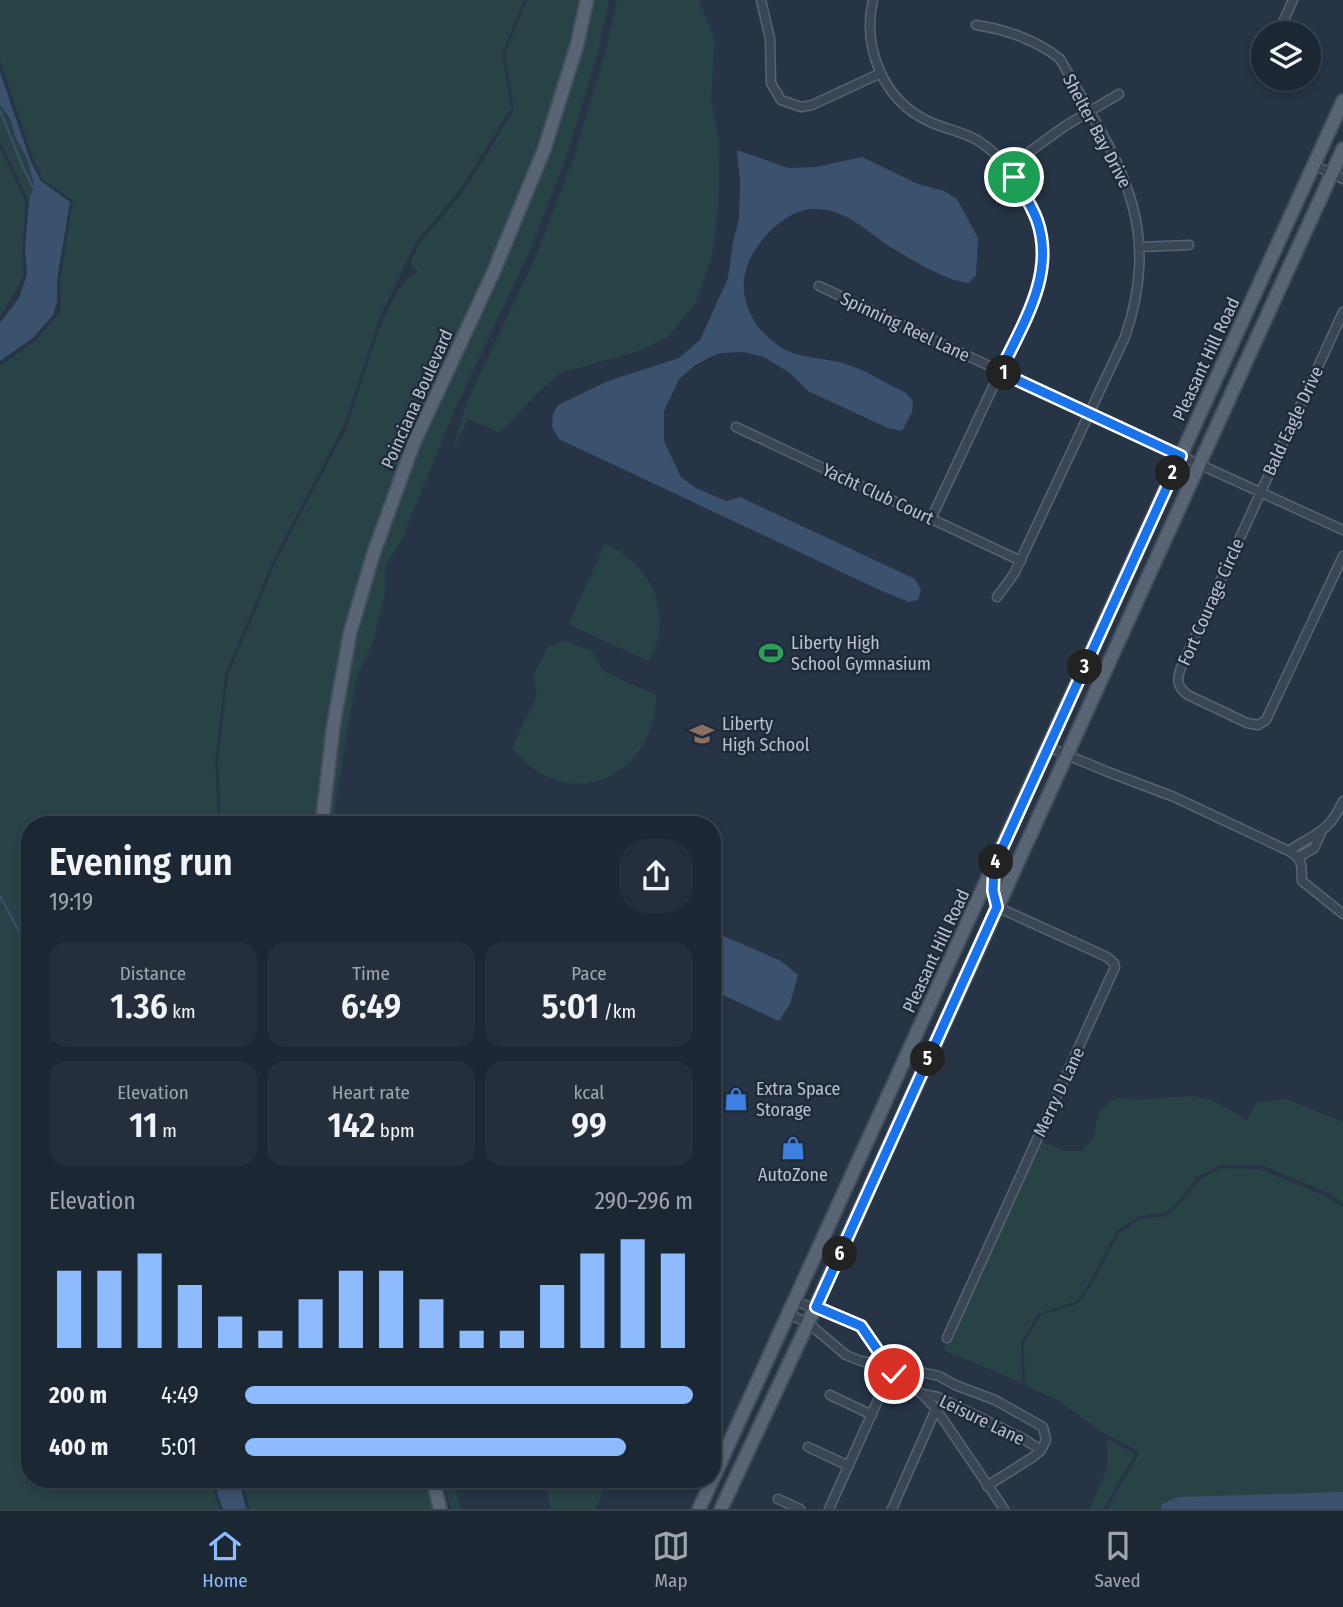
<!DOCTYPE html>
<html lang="en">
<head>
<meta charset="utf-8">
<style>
	body { margin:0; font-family:"Fira Sans Condensed",sans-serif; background:#252f3c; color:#f1f3f6; height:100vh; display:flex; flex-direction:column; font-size:26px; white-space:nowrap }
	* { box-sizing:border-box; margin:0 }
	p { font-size:23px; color:#a0a5ac }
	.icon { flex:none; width:38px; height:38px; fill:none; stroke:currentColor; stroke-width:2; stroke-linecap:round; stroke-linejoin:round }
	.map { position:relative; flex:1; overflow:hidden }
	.sheet { position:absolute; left:21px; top:816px; width:700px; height:672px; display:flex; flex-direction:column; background:#1c2734; border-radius:28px; box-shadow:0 4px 10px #0003,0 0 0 2px #3a444f }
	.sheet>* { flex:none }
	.tools { position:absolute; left:1251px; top:21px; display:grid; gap:14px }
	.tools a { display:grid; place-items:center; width:70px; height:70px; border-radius:50%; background:#1c2734; box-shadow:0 4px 10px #0003,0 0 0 2px #3a444f; font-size:35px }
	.pin { position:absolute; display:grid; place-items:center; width:60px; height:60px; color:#fff; margin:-30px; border:4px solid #fff; border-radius:50%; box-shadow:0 2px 7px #0007 }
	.km { position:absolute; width:35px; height:35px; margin:-18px; border-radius:50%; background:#222; color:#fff; font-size:19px; line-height:35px; text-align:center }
	.round { display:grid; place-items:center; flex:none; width:74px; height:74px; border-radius:28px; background:#252f3c }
	.headline { display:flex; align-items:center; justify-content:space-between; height:119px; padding:0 28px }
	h1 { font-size:38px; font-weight:600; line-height:52px }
	.metrics { display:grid; grid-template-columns:repeat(3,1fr); gap:10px; height:119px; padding:7px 28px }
	.metrics div { display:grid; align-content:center; border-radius:18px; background:#252f3c; text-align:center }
	.metrics b { font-size:35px; font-weight:600 }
	.metrics small { font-size:19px; font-weight:400 }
	.metrics p { font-size:19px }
	.chart { height:196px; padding:14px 28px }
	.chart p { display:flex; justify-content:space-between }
	.chart svg { width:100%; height:126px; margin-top:7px; stroke:#8ebbfe; stroke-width:6 }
	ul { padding:0 28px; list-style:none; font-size:23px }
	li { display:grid; grid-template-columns:112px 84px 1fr; align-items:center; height:52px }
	li i { height:18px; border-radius:9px; background:#8ebbfe }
	.dock { display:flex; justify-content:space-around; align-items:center; height:98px; border-top:2px solid #3a444f; background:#1c2734; font-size:19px; color:#a0a5ac }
	.dock a { display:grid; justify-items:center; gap:4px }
	.dock .on { color:#8ebbfe }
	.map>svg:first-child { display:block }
</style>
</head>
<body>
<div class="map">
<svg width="1343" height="1509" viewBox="0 0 1343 1509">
	<rect width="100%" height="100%" fill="#263446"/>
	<path fill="#284346" d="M0 0H524L502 54 511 108 459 191 416 242 379 319 343 427 274 558 225 675 215 761 218 824H30V1479H213L215 1497 220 1509H0V366L35 341 61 311 60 281 73 200 43 180 33 158 0 61Z
		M527 0H609L599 49 566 158 528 255 455 409 402 539 385 566V592L373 642 356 680 335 806 336 824H221L218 760 228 676 277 559 346 429 379 329 398 290 410 276 418 272 410 263 419 244 462 194 514 110 505 54Z
		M617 0H699L715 41 711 98 719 144 718 209 712 255 696 302 669 336 639 351 560 373 539 391 506 427 498 432 468 419 451 455 466 404 535 258 573 160 606 50Z
		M0 105C8 116 10 124 15 136 26 162 39 171 29 201L0 141Z
		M0 148 26 203 22 250 24 275 0 317Z
		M605 544C641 559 666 596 659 635 657 644 652 653 649 661L571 626 570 621Z
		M565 641 592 651 603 671 656 695C657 754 604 803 546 776 532 769 522 759 512 748L537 696 533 677 547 647Z
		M1192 1096 1214 1101 1247 1120 1257 1102 1286 1099 1343 1122V1203L1327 1192 1261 1165H1219L1195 1179 1179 1201 1165 1213 1140 1216 1117 1230 1091 1280 1077 1301 1038 1314 1021 1342 1022 1383 944 1350 1041 1141 1064 1151H1082L1095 1135 1096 1123 1100 1112 1111 1101 1119 1098 1136 1100Z
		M1220 1168 1259 1169 1325 1196 1343 1207V1509H1107L1140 1452 1099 1430 1061 1402 1025 1385 1024 1343 1041 1315 1078 1304 1094 1281 1119 1233 1140 1219 1166 1216 1181 1203 1198 1181Z
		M1107 1439 1135 1454 1103 1509H1089L1107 1469Z
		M242 1479H439L447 1509H250Z
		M443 1479H453L461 1509H451Z
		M544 1479H609L596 1509H551Z"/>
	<path fill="#3b526f" d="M0 72 30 160 41 181 70 202 57 280V301L53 315 33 338 0 361V323L19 298 27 274 25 250 29 201 34 186 28 161 15 136 10 119 0 105Z
		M737 150 788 168 816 167 862 157 918 184 944 191 957 199 978 238 976 275 969 283C946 281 912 260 892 248 867 232 845 207 812 209 790 210 769 230 757 247 730 285 747 329 786 350 804 359 825 358 843 363 865 369 886 384 906 393L913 401 912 412 902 431 888 428 808 391 790 373 764 357 744 352 721 353 710 357 694 366 679 379 664 411V441L681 477 696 488 726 501 740 497 915 579 921 590 918 600 909 602 882 591 559 439 552 427 553 414 558 405 608 381 679 358 700 340 728 278 733 242 739 219 740 182Z
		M712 931 781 961 798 975 790 1004 779 1021 712 990Z
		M216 1479H239L246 1509H223L218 1496Z
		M1343 1492V1509H1161L1162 1504 1178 1497Z"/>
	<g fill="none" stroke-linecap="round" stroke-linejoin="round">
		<path stroke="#3b526f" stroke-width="2" d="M0 110 22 165 34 190
			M0 896 21 935 30 965"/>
		<g stroke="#596472" stroke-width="11">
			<path id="street" d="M761 0 770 39 771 83 781 100 801 107 812 105 881 73
				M873 0C862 47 883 100 928 121 944 129 962 131 977 140 1012 161 1043 217 1044 257 1044 269 1040 281 1037 293L931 519
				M976 25C1004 29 1037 40 1060 59 1115 157 1165 220 1125 337L1014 574 997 597
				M1278 33 1293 0
				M1261 54 1264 52
				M1314 165 1343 179
				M1007 168 1065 126 1119 94
				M1140 247 1189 245
				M819 286 1181 456 1343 530
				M1343 312 1181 667C1177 680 1176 686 1188 695L1247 723 1258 725 1266 720 1343 556
				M736 427 1021 561
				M1048 747 1108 772 1174 797 1289 851C1304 860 1301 865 1302 881L1343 914
				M1289 851C1316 832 1328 834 1343 801
				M1299 857 1314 848 1321 833
				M795 1301 861 1327 887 1365
				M789 1314 808 1323 846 1355 861 1361 881 1365 922 1394 936 1409 1004 1509
				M947 1338 1115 967 1114 963 1107 957 997 907
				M894 1374 907 1369 939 1376 955 1385 995 1400 1043 1427 1046 1440 1041 1450 1033 1457 987 1486
				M922 1394 938 1397 1022 1438 1041 1450
				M830 1395 872 1415
				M808 1447 849 1466
				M778 1499 800 1509
				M829 1509 891 1371
				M892 1509 936 1409"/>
		</g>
		<g stroke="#444f5e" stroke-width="16">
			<path id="primary" d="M322 824 333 728 350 633 373 555 413 445 493 273 544 150 577 45 587 0
				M433 1479 440 1509
				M699 1509 1343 101
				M721 1509 808 1323 1343 149"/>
		</g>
		<use href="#street" stroke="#3b4655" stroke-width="8"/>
		<use href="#primary" stroke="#596575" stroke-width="12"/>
	</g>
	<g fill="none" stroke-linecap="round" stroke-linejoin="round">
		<g stroke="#fff" stroke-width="14">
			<path id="route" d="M894 1374 861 1326 816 1307 997 907 993 891 994 866 1181 456 1000 372C1023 323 1056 274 1037 220 1031 204 1022 191 1014 177"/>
		</g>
		<use href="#route" stroke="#1a73e8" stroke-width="9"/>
	</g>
	<defs>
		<g id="stadium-bare" transform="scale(1.89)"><path d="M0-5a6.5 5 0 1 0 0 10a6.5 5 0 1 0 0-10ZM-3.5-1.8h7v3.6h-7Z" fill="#2e9e5b" stroke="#1f2b3a" stroke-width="2.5" paint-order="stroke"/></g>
		<g id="school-bare" transform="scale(1.89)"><path d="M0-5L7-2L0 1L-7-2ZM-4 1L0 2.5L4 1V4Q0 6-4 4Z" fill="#8d6e63" stroke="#1f2b3a" stroke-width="2.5" paint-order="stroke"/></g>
		<g id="shop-bare" transform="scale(1.89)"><path d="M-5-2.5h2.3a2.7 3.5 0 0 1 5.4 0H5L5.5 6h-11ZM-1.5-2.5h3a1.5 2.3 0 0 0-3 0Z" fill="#3f7fe0" stroke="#1f2b3a" stroke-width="2.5" paint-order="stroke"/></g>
	</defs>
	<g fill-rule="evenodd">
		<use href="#stadium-bare" x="771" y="653"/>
		<use href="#school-bare" x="702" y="734"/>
		<use href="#shop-bare" x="736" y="1099"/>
		<use href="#shop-bare" x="793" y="1148"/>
	</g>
	<g text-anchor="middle" stroke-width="5" stroke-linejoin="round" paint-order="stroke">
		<g font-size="18" fill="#b9c1ce" stroke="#1f2b3a">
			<text transform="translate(1097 131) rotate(62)" y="6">Shelter Bay Drive</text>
			<text transform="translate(905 327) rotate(25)" y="6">Spinning Reel Lane</text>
			<text transform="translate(1206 359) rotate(-65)" y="6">Pleasant Hill Road</text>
			<text transform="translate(417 399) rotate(-66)" y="6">Poinciana Boulevard</text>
			<text transform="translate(1293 421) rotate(-65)" y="6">Bald Eagle Drive</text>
			<text transform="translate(878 494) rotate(25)" y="6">Yacht Club Court</text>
			<text transform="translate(1211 602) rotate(-66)" y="6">Fort Courage Circle</text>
			<text transform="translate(936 951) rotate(-65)" y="6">Pleasant Hill Road</text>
			<text transform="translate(1059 1092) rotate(-65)" y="6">Merry D Lane</text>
			<text transform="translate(982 1420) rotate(26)" y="6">Leisure Lane</text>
		</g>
		<g font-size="18" fill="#b9c1ce" stroke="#1f2b3a" text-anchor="start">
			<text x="791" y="649">Liberty High<tspan x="791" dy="21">School Gymnasium</tspan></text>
			<text x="722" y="730">Liberty<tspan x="722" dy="21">High School</tspan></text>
			<text x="756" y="1095">Extra Space<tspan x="756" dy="21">Storage</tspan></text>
			<text x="793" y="1181" text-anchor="middle">AutoZone</text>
		</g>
	</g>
</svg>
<div class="tools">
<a><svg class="icon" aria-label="layers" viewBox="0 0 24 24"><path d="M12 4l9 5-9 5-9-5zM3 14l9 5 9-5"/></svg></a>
</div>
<div class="pin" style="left:1014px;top:177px;background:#1e9e55"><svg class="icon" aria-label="arrive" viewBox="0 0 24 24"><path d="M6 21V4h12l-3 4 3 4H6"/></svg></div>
<div class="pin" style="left:894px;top:1374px;background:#d93025"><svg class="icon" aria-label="check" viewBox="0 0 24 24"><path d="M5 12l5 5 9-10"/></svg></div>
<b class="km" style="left:1004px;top:373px">1</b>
<b class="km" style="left:1173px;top:473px">2</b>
<b class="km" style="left:1085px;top:667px">3</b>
<b class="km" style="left:996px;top:862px">4</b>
<b class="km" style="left:928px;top:1059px">5</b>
<b class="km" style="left:840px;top:1254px">6</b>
<section class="sheet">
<div class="headline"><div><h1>Evening run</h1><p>19:19</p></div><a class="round"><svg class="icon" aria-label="share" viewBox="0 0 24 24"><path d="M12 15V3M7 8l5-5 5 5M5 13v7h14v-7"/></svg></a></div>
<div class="metrics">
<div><p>Distance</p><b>1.36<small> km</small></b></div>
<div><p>Time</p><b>6:49</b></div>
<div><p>Pace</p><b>5:01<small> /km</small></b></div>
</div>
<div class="metrics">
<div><p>Elevation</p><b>11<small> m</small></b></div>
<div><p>Heart rate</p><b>142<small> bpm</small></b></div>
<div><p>kcal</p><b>99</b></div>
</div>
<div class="chart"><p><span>Elevation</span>290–296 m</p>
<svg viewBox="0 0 160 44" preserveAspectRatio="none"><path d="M5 44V17M15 44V17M25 44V11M35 44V22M45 44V33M55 44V38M65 44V27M75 44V17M85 44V17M95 44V27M105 44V38M115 44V38M125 44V22M135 44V11M145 44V6M155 44V11"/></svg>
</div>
<ul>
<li><b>200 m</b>4:49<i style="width:100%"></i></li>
<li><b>400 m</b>5:01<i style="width:85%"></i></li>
</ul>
</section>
</div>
<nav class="dock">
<a class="on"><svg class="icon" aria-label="home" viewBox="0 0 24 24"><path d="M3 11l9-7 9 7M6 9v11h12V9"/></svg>Home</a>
<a><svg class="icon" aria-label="map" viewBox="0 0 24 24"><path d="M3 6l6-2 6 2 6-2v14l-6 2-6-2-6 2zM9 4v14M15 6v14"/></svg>Map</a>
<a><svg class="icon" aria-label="saved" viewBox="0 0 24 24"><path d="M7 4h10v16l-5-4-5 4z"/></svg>Saved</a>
</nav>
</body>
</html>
